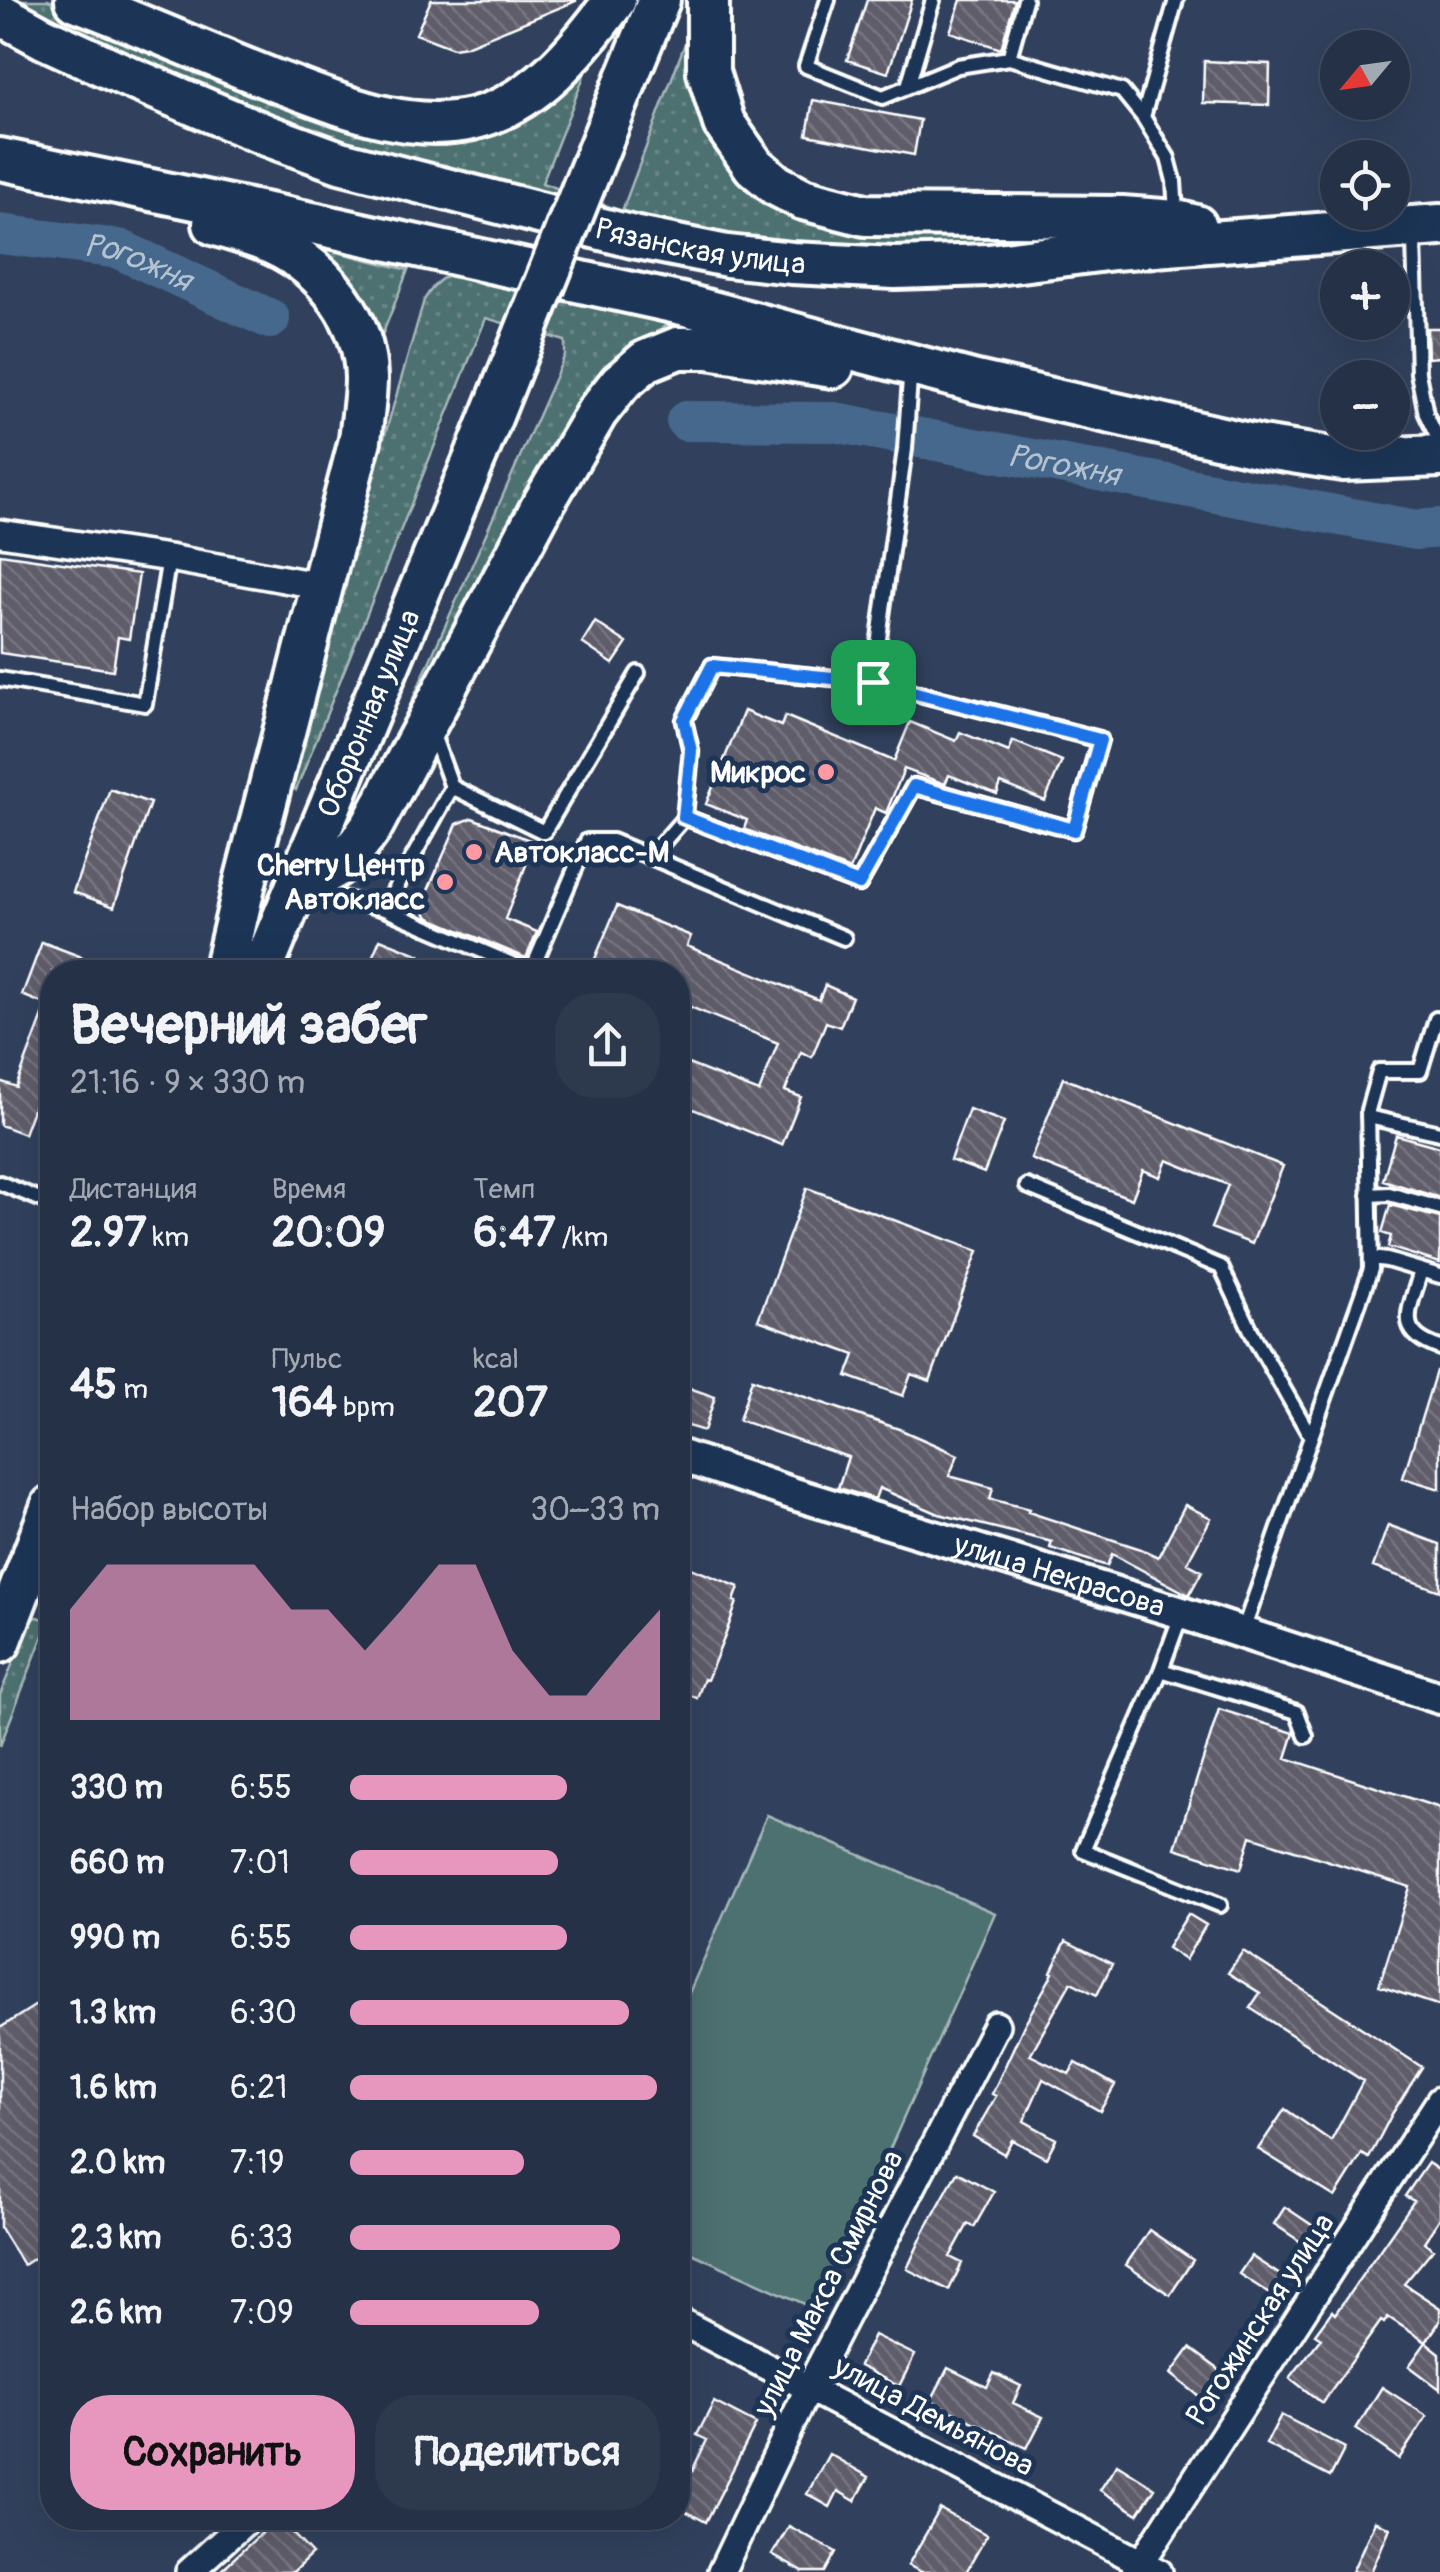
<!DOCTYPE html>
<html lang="ru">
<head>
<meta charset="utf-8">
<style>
	body { margin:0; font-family:Pangolin,sans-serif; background:#2d394d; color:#f1f3f6; height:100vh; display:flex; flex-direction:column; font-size:38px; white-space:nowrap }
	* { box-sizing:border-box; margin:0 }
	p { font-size:32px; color:#a3a9b3 }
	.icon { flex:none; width:55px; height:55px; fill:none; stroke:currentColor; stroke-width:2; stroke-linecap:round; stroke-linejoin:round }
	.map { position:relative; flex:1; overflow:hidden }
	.panel { position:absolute; left:40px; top:960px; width:650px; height:1570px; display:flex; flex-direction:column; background:#253146; border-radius:40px; box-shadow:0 10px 40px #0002,0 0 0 2px #424c5f }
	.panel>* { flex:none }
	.needle { width:65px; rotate:241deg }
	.buttons { position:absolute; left:1320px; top:30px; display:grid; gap:20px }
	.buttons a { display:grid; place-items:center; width:90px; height:90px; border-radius:50%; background:#253146; box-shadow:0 10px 40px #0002,0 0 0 2px #424c5f; font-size:50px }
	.pin { position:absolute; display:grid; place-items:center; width:85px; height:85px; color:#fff; margin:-42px; border-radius:20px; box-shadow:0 5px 15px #0006 }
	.round { display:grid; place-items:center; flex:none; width:105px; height:105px; border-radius:40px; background:#2d394d }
	.headline { display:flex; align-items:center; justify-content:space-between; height:170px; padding:0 30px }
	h1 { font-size:55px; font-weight:800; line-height:75px }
	.figures { display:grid; grid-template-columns:repeat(3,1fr); gap:15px; height:170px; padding:10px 30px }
	.figures div { display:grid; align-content:center }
	.figures b { font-size:42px; font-weight:800 }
	.figures small { font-size:28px; font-weight:400 }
	.figures p { font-size:28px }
	.chart { height:280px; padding:20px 30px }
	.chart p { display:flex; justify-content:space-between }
	.chart svg { width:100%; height:180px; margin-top:10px; fill:#e797bd; opacity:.7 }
	.cta { display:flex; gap:20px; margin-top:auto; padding:20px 30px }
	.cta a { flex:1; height:115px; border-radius:40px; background:#e797bd; color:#111; font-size:40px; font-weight:800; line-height:115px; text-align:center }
	.cta a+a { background:#2d394d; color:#f1f3f6 }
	ul { padding:0 30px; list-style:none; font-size:32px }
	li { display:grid; grid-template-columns:160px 120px 1fr; align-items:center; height:75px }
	li i { height:25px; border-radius:12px; background:#e797bd }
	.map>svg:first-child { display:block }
</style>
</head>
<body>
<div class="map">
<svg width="1440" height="2572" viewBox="0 0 1440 2572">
	<defs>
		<pattern id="grass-dots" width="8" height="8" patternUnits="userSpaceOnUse" patternTransform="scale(2.5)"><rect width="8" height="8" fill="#4e7071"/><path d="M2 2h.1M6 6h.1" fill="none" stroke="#698586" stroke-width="1.8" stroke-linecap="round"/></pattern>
		<pattern id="building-back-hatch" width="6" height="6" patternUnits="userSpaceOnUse" patternTransform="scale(2.5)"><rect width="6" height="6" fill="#5f5d6b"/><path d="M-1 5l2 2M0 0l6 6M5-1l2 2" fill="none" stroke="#777581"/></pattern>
	</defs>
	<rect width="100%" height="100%" fill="#31415d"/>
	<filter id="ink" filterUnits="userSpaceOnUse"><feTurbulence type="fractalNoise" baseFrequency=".01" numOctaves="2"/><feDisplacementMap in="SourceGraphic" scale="20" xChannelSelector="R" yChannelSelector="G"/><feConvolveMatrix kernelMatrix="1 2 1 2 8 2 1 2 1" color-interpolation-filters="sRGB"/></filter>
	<g filter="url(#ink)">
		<path fill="url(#grass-dots)" stroke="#a6b8b8" stroke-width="2.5" d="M2 0H48L351 128 400 141 465 142 518 122 586 60 583 79 542 183 622 211 687 38 693 95 712 140 731 166 1031 235 1033 240 935 249 847 248 754 238 621 217 486 183 249 115Z
			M302 243 408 270 377 348Z
			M468 272 668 324 625 354 373 789 565 355V341L486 318 296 790 285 780 424 300C438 278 443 275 468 272Z
			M37 1617 49 1620 0 1746V1695L30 1620Z"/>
		<path fill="#4e7071" stroke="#a6b8b8" stroke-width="2.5" d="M767 1815 995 1913 818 2310 678 2247V2018Z"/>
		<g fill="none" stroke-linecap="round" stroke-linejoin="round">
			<g stroke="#45688c" stroke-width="40">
				<path id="s1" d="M0 234 119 249 270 319"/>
				<path id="s2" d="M686 421 834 422 1416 530 1440 528"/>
			</g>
		</g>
		<path fill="url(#building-back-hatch)" stroke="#fff" stroke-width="2.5" d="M431 0H576V1L466 46 453 48 416 34Z
			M867 0H912L888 73 847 60Z
			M961 0H1015L1001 49 950 32Z
			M1204 61 1270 64 1269 105 1203 103Z
			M813 100 920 120 914 155 807 135Z
			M1427 328H1440V357L1428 358Z
			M0 554 139 574 129 639 118 637 113 670 0 653Z
			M595 622 627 643 613 664 582 643Z
			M744 711 781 726 785 716 894 761 910 722 956 741 960 732 1009 752 1013 741 1062 761 1045 801 1001 783 997 794 949 775 945 784 904 769 886 813 875 808 850 870 744 829 747 820 706 804Z
			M110 789 150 803 114 907 73 892Z
			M472 818 535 842 505 919 537 932 526 958 430 918 426 914 422 904 457 824Z
			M617 906 691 936 687 946 819 1000 825 985 852 997 840 1027 826 1022 812 1057 801 1052 785 1091 801 1097 782 1145 678 1103V1091L688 1064 759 1092 778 1043 678 1002V972H607L592 966Z
			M380 939 420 955 413 972H366Z
			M42 942 119 971 52 972V1058L24 1134 0 1125V1081L16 1087 47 1005 22 995Z
			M1063 1078 1283 1166 1252 1244 1211 1228 1228 1185 1167 1160 1160 1177 1143 1170 1132 1199 1031 1159Z
			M969 1109 1004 1122 984 1173 950 1160Z
			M1396 1135 1440 1147V1198L1383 1180Z
			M807 1188 978 1251 930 1381 911 1374 903 1396 847 1376 855 1355 758 1320Z
			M1390 1205 1440 1218V1263L1388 1247 1391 1236 1382 1233Z
			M1436 1371H1440V1489L1403 1478Z
			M752 1379 899 1429 958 1455 949 1476 993 1488 990 1499 1029 1509 1028 1512 1141 1549 1158 1557 1185 1505 1211 1518 1187 1563 1202 1571 1189 1595 1112 1554 1107 1566 1050 1548 1052 1542 939 1514 879 1488 875 1499 838 1488 848 1457 739 1420Z
			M678 1384 715 1397 704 1431 678 1423Z
			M1388 1525 1440 1544V1591L1373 1567Z
			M678 1563 739 1587 734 1601 737 1602 725 1636 707 1680 704 1679 697 1698 678 1690Z
			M1219 1709 1294 1733 1286 1758 1440 1808V2006L1379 1986 1410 1887 1251 1836 1241 1869 1175 1848Z
			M1188 1914 1206 1925 1185 1960 1167 1948Z
			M1066 1941 1112 1964 1097 1995 1071 1982 1030 2055 1069 2074 1076 2063 1115 2085 1100 2111 1043 2079 1024 2121 1056 2139 1046 2158 1012 2140 1004 2154 973 2136 996 2096 992 2094 1024 2025 1053 1973 1051 1972Z
			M1243 1951 1422 2067 1392 2114 1369 2158 1362 2154 1335 2197 1258 2149 1285 2109 1331 2141 1363 2081 1250 2008 1260 1993 1228 1973Z
			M52 1995V2246L23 2265 0 2228V2028Z
			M1428 2163 1440 2171V2218L1424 2242 1433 2249 1404 2284 1440 2308V2321L1426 2342 1388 2317 1384 2323 1381 2321 1322 2403 1290 2378 1321 2338 1315 2334 1332 2311 1335 2314 1414 2201 1405 2196Z
			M957 2172 994 2192 974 2227 968 2224 950 2257 962 2263 949 2290 907 2269 924 2232Z
			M1285 2207 1315 2227 1304 2244 1274 2224Z
			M1149 2230 1193 2260 1170 2295 1126 2265Z
			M1251 2256 1286 2279 1275 2297 1239 2274Z
			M874 2335 915 2355 899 2386 859 2366Z
			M1426 2342 1440 2353V2389L1409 2366Z
			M1190 2348 1229 2377 1209 2404 1171 2374Z
			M948 2368 987 2387 994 2373 1021 2386 1013 2403 1043 2417 1027 2448 931 2401Z
			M1382 2387 1427 2416 1399 2459 1356 2429Z
			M714 2402 756 2424 706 2522 678 2507V2464L692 2471 707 2440 697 2435Z
			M1281 2415 1345 2448 1330 2477 1266 2444Z
			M829 2454 869 2477 855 2501 838 2491 830 2507 807 2494Z
			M1117 2464 1155 2488 1138 2514 1100 2490Z
			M940 2509 987 2535 966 2572H921L908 2565Z
			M278 2518 312 2554 293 2572H219Z
			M1375 2521 1390 2528 1371 2572H1352Z
			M789 2526 836 2552 825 2572H803L772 2555Z"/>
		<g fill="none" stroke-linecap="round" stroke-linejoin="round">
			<g stroke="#fff" stroke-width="20">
				<path id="service" d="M828 0 806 66 883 97 958 66 1009 58 1122 91 1143 117 1168 158 1174 181 1176 213
					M1009 58 1025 0
					M908 86 933 0
					M1143 117 1176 0
					M1420 236 1414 241 1418 373 1426 414 1440 443
					M0 679 145 704 169 558
					M873 682 1100 739 1074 830 914 786 859 884 685 817 691 751 684 721 712 666 873 682 905 449 910 379
					M431 729 452 787 544 832 638 673
					M650 857 685 817
					M315 891 384 909 531 972 587 841H612L844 938
					M384 909 452 787
					M1368 1117 1440 1133
					M0 1183 52 1204
					M1027 1186 1221 1267 1255 1339 1311 1437 1243 1631
					M1369 1195 1389 1194 1440 1208
					M1371 1258 1387 1260 1440 1276
					M1421 1270C1411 1309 1392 1332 1440 1348
					M1311 1437 1371 1269 1368 1110 1379 1071H1420L1436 1019
					M1181 1615 1161 1670 1083 1850 1220 1905
					M1161 1670 1297 1712 1306 1736"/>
			</g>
			<g stroke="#fff" stroke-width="32">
				<path id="minor" d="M0 533 169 558 322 586
					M678 2320 1159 2572
					M189 2572 249 2518
					M721 2572 809 2387 996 2025
					M1135 2572 1440 2100"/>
			</g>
			<g stroke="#fff" stroke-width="38">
				<g id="tertiary">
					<path id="s3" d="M678 1455 791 1493 1182 1613 1440 1698"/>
				</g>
			</g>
			<g stroke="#fff" stroke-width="48">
				<g id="primary">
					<path d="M76 0C142 25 207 54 273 80 336 103 404 134 472 119 535 104 579 49 615 0"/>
					<path d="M708 0V72L724 123 754 166 776 185 803 199 865 215 1122 217 1176 221 1196 226"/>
					<path id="s4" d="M0 14 44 38 131 78 266 135 340 162 633 237 727 256 792 263 895 268 989 265 1114 249 1440 225"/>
					<path d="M627 78 659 0"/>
					<path d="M0 159 317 224 682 304 976 382 1261 447 1343 460 1440 456"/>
					<path d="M214 224C234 231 255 236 273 244 325 268 365 320 366 378 366 398 362 420 360 440L245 882 224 972"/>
					<path d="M298 886C338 868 347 862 372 826L542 506 597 412 620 383 646 361 678 348H708L833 367"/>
					<path id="s5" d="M261 972 477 453"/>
					<path d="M0 1642 52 1506"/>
				</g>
			</g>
			<use href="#service" stroke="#1d3557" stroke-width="12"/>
			<use href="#minor" stroke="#1d3557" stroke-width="25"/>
			<use href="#tertiary" stroke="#1d3557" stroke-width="30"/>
			<use href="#primary" stroke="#1d3557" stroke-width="40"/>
			<g stroke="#fff" stroke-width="48" stroke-linecap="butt">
				<path id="primary-bridge" d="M477 453 627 78"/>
			</g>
			<use href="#primary-bridge" stroke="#1d3557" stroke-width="40"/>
		</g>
	</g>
	<g fill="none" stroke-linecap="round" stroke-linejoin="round" filter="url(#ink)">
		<g stroke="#fff" stroke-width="20">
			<path id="route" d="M712 666 873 682 1100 740 1074 830 914 786 859 884 684 817 691 751 684 720Z"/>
		</g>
		<use href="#route" stroke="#1a73e8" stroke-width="12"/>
	</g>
	<g fill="#ff9aa2" stroke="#1d3557" stroke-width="4">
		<circle cx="826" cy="772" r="10"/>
		<circle cx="474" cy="852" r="10"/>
		<circle cx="445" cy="882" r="10"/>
	</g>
	<g text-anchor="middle" stroke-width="10" stroke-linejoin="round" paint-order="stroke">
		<g font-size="30" fill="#fff" stroke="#1d3557">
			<text dy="10" stroke="none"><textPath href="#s4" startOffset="742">Рязанская улица</textPath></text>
			<text dy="10" stroke="none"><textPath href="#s5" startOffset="280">Оборонная улица</textPath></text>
			<text dy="10" stroke="none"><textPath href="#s3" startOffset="400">улица Некрасова</textPath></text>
			<text transform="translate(828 2283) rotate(-63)" y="10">улица Макса Смирнова</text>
			<text transform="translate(1260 2319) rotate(-57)" y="10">Рогожинская улица</text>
			<text transform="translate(934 2416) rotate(28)" y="10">улица Демьянова</text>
		</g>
		<g font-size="30" font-weight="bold" fill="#fff" stroke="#1d3557" text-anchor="end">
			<text x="806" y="782">Микрос</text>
			<text x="494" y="862" text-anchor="start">Автокласс-М</text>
			<text x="425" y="875">Cherry Центр<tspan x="425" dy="34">Автокласс</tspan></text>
		</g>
		<g font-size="32" font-style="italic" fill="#b5c3d1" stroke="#1d3557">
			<text dy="11" stroke="none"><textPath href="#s1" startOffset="142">Рогожня</textPath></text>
			<text dy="11" stroke="none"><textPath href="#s2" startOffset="382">Рогожня</textPath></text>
		</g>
	</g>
</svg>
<div class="buttons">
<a><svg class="needle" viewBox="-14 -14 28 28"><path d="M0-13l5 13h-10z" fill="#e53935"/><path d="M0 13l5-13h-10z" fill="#a3a9b3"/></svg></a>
<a><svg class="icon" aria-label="locate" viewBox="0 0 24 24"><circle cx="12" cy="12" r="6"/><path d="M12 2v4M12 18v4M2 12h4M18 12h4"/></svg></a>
<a>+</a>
<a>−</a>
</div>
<div class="pin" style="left:873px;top:682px;background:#1e9e55"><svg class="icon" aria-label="arrive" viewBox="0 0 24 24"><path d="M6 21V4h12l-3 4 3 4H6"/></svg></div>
<section class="panel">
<div class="headline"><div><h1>Вечерний забег</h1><p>21:16 · 9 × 330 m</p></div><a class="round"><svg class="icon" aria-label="share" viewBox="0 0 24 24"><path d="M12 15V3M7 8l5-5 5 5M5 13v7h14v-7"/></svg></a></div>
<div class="figures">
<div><p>Дистанция</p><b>2.97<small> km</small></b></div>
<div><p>Время</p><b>20:09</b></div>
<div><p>Темп</p><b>6:47<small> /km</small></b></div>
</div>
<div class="figures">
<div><b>45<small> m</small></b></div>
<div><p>Пульс</p><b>164<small> bpm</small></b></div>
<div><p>kcal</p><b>207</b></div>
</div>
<div class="chart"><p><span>Набор высоты</span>30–33 m</p>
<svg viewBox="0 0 160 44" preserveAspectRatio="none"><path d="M0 44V17L10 6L20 6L30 6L40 6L50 6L60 17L70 17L80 27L90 17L100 6L110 6L120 27L130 38L140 38L150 27L160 17V44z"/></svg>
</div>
<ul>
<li><b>330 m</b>6:55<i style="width:70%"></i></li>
<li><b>660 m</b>7:01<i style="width:67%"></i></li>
<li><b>990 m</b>6:55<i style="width:70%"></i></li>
<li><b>1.3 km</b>6:30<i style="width:90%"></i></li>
<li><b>1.6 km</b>6:21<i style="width:99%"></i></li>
<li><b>2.0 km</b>7:19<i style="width:56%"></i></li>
<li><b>2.3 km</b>6:33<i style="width:87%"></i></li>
<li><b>2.6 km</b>7:09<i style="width:61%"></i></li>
</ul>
<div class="cta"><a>Сохранить</a><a>Поделиться</a></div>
</section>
</div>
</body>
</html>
